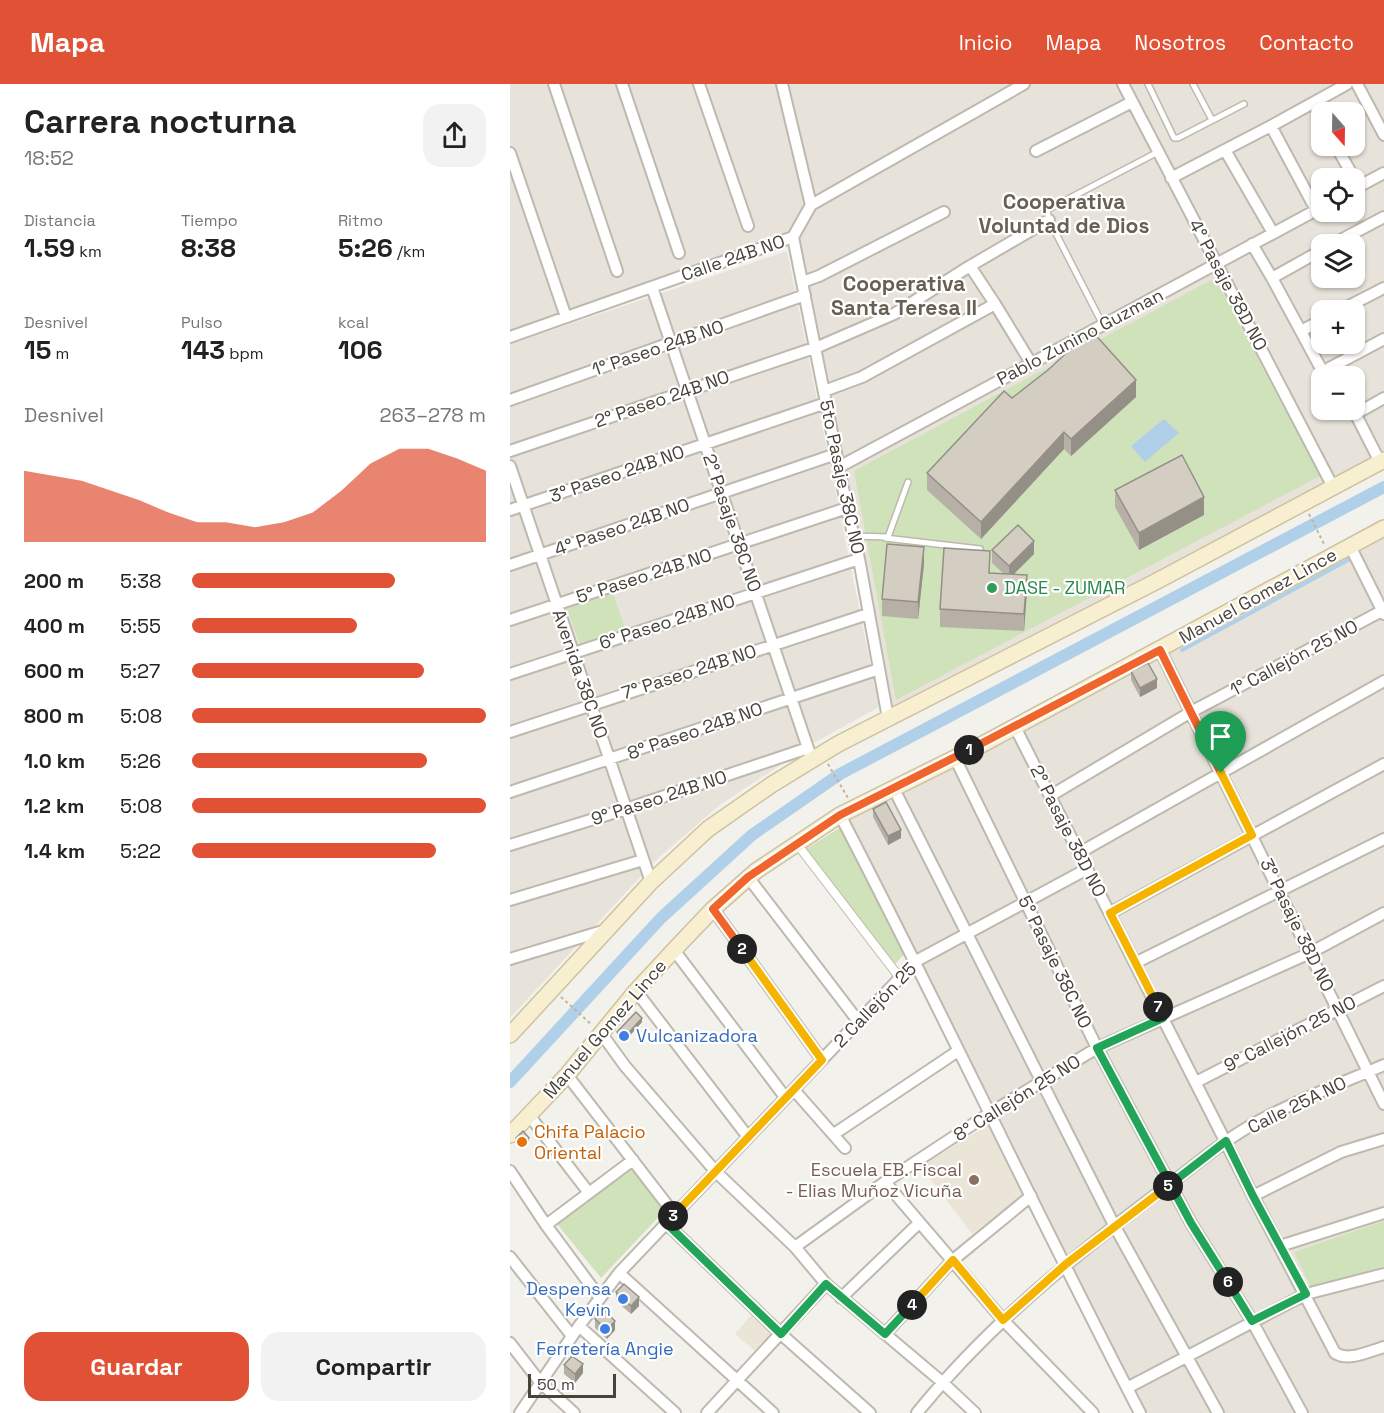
<!DOCTYPE html>
<html lang="es">
<head>
<meta charset="utf-8">
<style>
	body { margin:0; font-family:"Space Grotesk",sans-serif; background:#f2f2f2; color:#222; height:100vh; display:flex; flex-direction:column; font-size:22px; white-space:nowrap }
	* { box-sizing:border-box; margin:0 }
	p { font-size:20px; color:#767676 }
	.icon { flex:none; width:33px; height:33px; fill:none; stroke:currentColor; stroke-width:2; stroke-linecap:round; stroke-linejoin:round }
	.map { position:relative; flex:1; overflow:hidden }
	.side { display:flex; flex-direction:column; background:#fff; width:510px }
	.side>* { flex:none }
	.needle { width:39px; rotate:160deg }
	.buttons { position:absolute; left:801px; top:18px; display:grid; gap:12px }
	.buttons a { display:grid; place-items:center; width:54px; height:54px; border-radius:12px; background:#fff; box-shadow:0 2px 4px #0004; font-size:30px }
	.scale { position:absolute; left:18px; bottom:15px; width:88px; box-sizing:border-box; padding-left:6px; border:3px solid #47423a; border-top:0; font-size:16px; line-height:21px; white-space:nowrap; color:#47423a; -webkit-text-stroke:4px #fff; paint-order:stroke }
	.pin { position:absolute; display:grid; place-items:center; width:51px; height:51px; color:#fff; margin:-62px -26px; border-radius:50% 50% 50% 0; rotate:-45deg; box-shadow:0 0 6px #0007 }
	.pin .icon { rotate:45deg }
	.km { position:absolute; width:30px; height:30px; margin:-15px; border-radius:50%; background:#222; color:#fff; font-size:16px; line-height:30px; text-align:center }
	.round { display:grid; place-items:center; flex:none; width:63px; height:63px; border-radius:18px; background:#f2f2f2 }
	.headline { display:flex; align-items:center; justify-content:space-between; height:102px; padding:0 24px }
	h1 { font-size:33px; font-weight:800; line-height:45px }
	.stats { display:grid; grid-template-columns:repeat(3,1fr); gap:9px; height:102px; padding:6px 24px }
	.stats div { display:grid; align-content:center }
	.stats b { font-size:26px; font-weight:800 }
	.stats small { font-size:16px; font-weight:400 }
	.stats p { font-size:16px }
	.chart { height:168px; padding:12px 24px }
	.chart p { display:flex; justify-content:space-between }
	.chart svg { width:100%; height:108px; margin-top:6px; fill:#e05135; opacity:.7 }
	.primary-button { display:flex; gap:12px; margin-top:auto; padding:12px 24px }
	.primary-button a { flex:1; height:69px; border-radius:18px; background:#e05135; color:#fff; font-size:24px; font-weight:800; line-height:69px; text-align:center }
	.primary-button a+a { background:#f2f2f2; color:#222 }
	ul { padding:0 24px; list-style:none; font-size:20px }
	li { display:grid; grid-template-columns:96px 72px 1fr; align-items:center; height:45px }
	li i { height:15px; border-radius:8px; background:#e05135 }
	header { display:flex; align-items:center; gap:36px; box-sizing:border-box; height:84px; padding:0 30px; background:#e05135; color:#fff }
	header strong { font-size:28px }
	nav { display:flex; gap:33px; margin-inline-start:auto; font-size:21px }
	main { display:flex; flex:1; min-height:0 }
	.map>svg:first-child { display:block }
</style>
</head>
<body>
<header>
<strong>Mapa</strong>
<nav><a>Inicio</a><a>Mapa</a><a>Nosotros</a><a>Contacto</a></nav>
</header>
<main>
<section class="side">
<div class="headline"><div><h1>Carrera nocturna</h1><p>18:52</p></div><a class="round"><svg class="icon" aria-label="share" viewBox="0 0 24 24"><path d="M12 15V3M7 8l5-5 5 5M5 13v7h14v-7"/></svg></a></div>
<div class="stats">
<div><p>Distancia</p><b>1.59<small> km</small></b></div>
<div><p>Tiempo</p><b>8:38</b></div>
<div><p>Ritmo</p><b>5:26<small> /km</small></b></div>
</div>
<div class="stats">
<div><p>Desnivel</p><b>15<small> m</small></b></div>
<div><p>Pulso</p><b>143<small> bpm</small></b></div>
<div><p>kcal</p><b>106</b></div>
</div>
<div class="chart"><p><span>Desnivel</span>263–278 m</p>
<svg viewBox="0 0 160 44" preserveAspectRatio="none"><path d="M0 44V15L10 17L20 19L30 23L40 27L50 32L60 36L70 36L80 38L90 36L100 32L110 23L120 12L130 6L140 6L150 10L160 15V44z"/></svg>
</div>
<ul>
<li><b>200 m</b>5:38<i style="width:69%"></i></li>
<li><b>400 m</b>5:55<i style="width:56%"></i></li>
<li><b>600 m</b>5:27<i style="width:79%"></i></li>
<li><b>800 m</b>5:08<i style="width:100%"></i></li>
<li><b>1.0 km</b>5:26<i style="width:80%"></i></li>
<li><b>1.2 km</b>5:08<i style="width:100%"></i></li>
<li><b>1.4 km</b>5:22<i style="width:83%"></i></li>
</ul>
<div class="primary-button"><a>Guardar</a><a>Compartir</a></div>
</section>
<div class="map">
<svg width="874" height="1329" viewBox="0 0 874 1329">
	<rect width="100%" height="100%" fill="#f3f1eb"/>
	<path fill="#e7e3da" fill-rule="evenodd" d="M0 0H874V369L381 637 282 152 0 250ZM812 28H844V62H812ZM812 94H844V128H812ZM812 160H844V194H812ZM812 226H844V260H812ZM812 292H844V326H812Z
		M277 167 369 623 302 660 210 721 146 776 0 934V260Z
		M874 444V1329H631L329 731Z"/>
	<path fill="#ebe5d7" d="M478 1041 514 1110 462 1150 411 1082Z
		M242 1230 263 1247 245 1267 225 1250Z"/>
	<path fill="#cfe2b9" d="M705 194 810 392 386 616 344 387Z
		M103 509 116 548 71 563 57 525Z
		M331 743 397 867 385 880 296 765Z
		M123 1081 157 1124 91 1194 47 1140Z
		M874 1137V1182L802 1205 784 1168Z"/>
	<path fill="#afd0e8" d="M654 335 669 349 635 378 621 362Z"/>
	<g fill="none" stroke-linecap="round" stroke-linejoin="round">
		<path stroke="#afd0e8" stroke-width="4" d="M672 566 838 476"/>
		<path stroke="#afd0e8" stroke-width="12" d="M0 998 151 834 242 751 330 690 874 403"/>
		<g stroke="#beb9ae" stroke-width="8">
			<path id="service" d="M638 0 664 54H668L734 20
				M683 0 702 36
				M593 241 539 136 537 126 648 68
				M344 452 378 453 398 398
				M375 454 470 465"/>
		</g>
		<g stroke="#beb9ae" stroke-width="10">
			<path id="pedestrian" d="M287 760 390 894"/>
		</g>
		<g stroke="#beb9ae" stroke-width="14">
			<path id="minor" d="M44 0 107 187
				M112 0 169 169
				M189 0 238 142
				M272 0 301 121
				M613 0 823 403
				M847 0 874 51
				M803 19 812 34
				M761 42 806 126
				M826 62 844 94
				M715 66 763 149
				M526 67 622 18
				M0 69 56 233
				M661 94 761 42 837 0
				M844 105 874 89
				M283 153 337 424 349 475 378 634
				M742 160 762 194
				M823 160 874 133
				M812 166 762 194 815 292
				M460 182 485 220 521 279
				M292 198 309 192 434 128
				M142 203 302 676
				M831 226 874 204
				M791 247 812 236
				M0 253 283 153 301 121 514 0
				M812 288 874 255
				M314 307 352 293 485 220
				M0 316 295 211
				M835 326 836 328 845 329 851 327 874 314
				M845 329 870 378
				M0 367 310 262 384 230 460 182 539 136
				M0 382 141 798
				M329 383 812 123
				M0 426 316 319
				M840 462 874 530
				M0 481 326 370
				M0 536 337 424
				M650 566 874 1020
				M0 590 349 475
				M505 643 743 1112 825 1269C839 1278 859 1267 874 1263
				M0 648 358 530
				M445 674 587 964 681 1139 742 1237 792 1329
				M0 708 369 585
				M540 712 681 628 872 527
				M388 713 604 1141 708 1329
				M330 731C433 929 527 1131 630 1329
				M0 761 116 725 298 664
				M569 769 874 597
				M238 793 348 937
				M0 816 133 776
				M203 825 312 976
				M600 829 874 680
				M164 866 275 1013
				M0 875 96 846
				M625 879 874 755
				M126 907 238 1053
				M91 949 115 982 206 1088 285 1163 316 1200 432 1298 465 1329
				M57 991 165 1131
				M686 998 874 902
				M284 1006 335 1064
				M19 1031 79 1109
				M324 1050 448 967
				M0 1087 36 1141 90 1214
				M375 1098 493 1236 583 1329
				M743 1112 831 1068 874 1055
				M157 1140 271 1250 360 1329
				M36 1141 123 1076
				M770 1162 874 1129
				M285 1163 375 1098 480 1029 587 964 800 869 874 829
				M0 1173 62 1252
				M109 1189 263 1329
				M331 1214 409 1139
				M69 1242 165 1329
				M375 1250 443 1176 521 1112
				M0 1259 30 1298 64 1329
				M617 1304 796 1210 874 1190
				M10 1329 69 1242 109 1189 406 877 577 785
				M197 1329 316 1200
				M407 1329C478 1241 566 1170 656 1103 687 1080 715 1055 749 1037 789 1015 832 999 874 981"/>
		</g>
		<g stroke="#cdc2a0" stroke-width="18">
			<path id="secondary" d="M0 951 141 798 198 745 261 701 328 660 647 497 874 376
				M0 1051 57 991 126 907 164 866 203 825 246 787 330 731 473 660 874 444"/>
		</g>
		<path stroke="#beb4a1" stroke-width="2" stroke-dasharray="3 3" stroke-linecap="butt" d="M799 430 815 462
			M318 680 338 714
			M51 913 82 941"/>
		<use href="#service" stroke="#fff" stroke-width="5"/>
		<use href="#pedestrian" stroke="#fff" stroke-width="8"/>
		<use href="#minor" stroke="#fff" stroke-width="10"/>
		<use href="#secondary" stroke="#f8efd0" stroke-width="15"/>
	</g>
	<path fill="#b6b0a7" d="M626 313 561 372 554 365 471 455 417 406V389L502 314Z
		M605 406 694 431 629 466 605 423Z
		M482 466 524 470 503 490 517 508 514 547 430 543V525L480 489 494 490 482 479Z
		M414 480 408 535 372 532V515Z
		M621 587 647 604 630 613 621 596Z
		M363 725 391 754 378 761 363 733Z
		M132 938 114 958 107 952V948Z
		M6 1054 19 1058 12 1065 6 1058Z
		M106 1208 129 1222 121 1230 106 1217Z
		M85 1235 105 1246 97 1255 85 1244Z
		M54 1281 73 1289 65 1299 54 1290Z"/>
	<path fill="#949088" d="M626 296V313L561 372V355Z
		M554 348V365L471 455V438Z
		M694 413V431L629 466V449Z
		M524 457V470L499 495V482Z
		M414 463V480L408 535V518Z
		M517 491V508L514 547V530Z
		M647 595V604L630 613V604Z
		M391 746V754L378 761V752Z
		M132 934V938L114 958V954Z
		M19 1054V1058L12 1065V1060Z
		M129 1213V1222L121 1230V1222Z
		M105 1237V1246L97 1255V1246Z
		M73 1280V1289L65 1299V1290Z"/>
	<path fill="#d4cdc2" stroke="#949088" stroke-width="1.5" d="M581 246 626 296 561 355 554 348 471 438 417 389 494 307 502 314 538 286Z
		M672 371 694 413 629 449 605 406Z
		M508 441 524 457 499 482 482 466Z
		M377 460 414 463 408 518 372 515Z
		M434 464 480 467 479 489 517 491 514 530 430 525Z
		M638 579 647 595 630 604 621 587Z
		M376 718 391 746 378 752 363 725Z
		M126 928 132 934 114 954 107 948Z
		M13 1047 19 1054 12 1060 6 1054Z
		M114 1200 129 1213 121 1222 106 1208Z
		M94 1226 105 1237 97 1246 85 1235Z
		M62 1272 73 1280 65 1290 54 1281Z"/>
	<g fill="none" stroke-linecap="round" stroke-linejoin="round">
		<g stroke="#fff" stroke-width="12">
			<path id="split-1" d="M459 666 650 566 711 689"/>
		</g>
		<g stroke="#fff" stroke-width="12">
			<path id="split-2" d="M232 865 203 825 238 793 330 731 459 666"/>
		</g>
		<g stroke="#fff" stroke-width="12">
			<path id="split-3" d="M163 1132 312 976 232 865"/>
		</g>
		<g stroke="#fff" stroke-width="12">
			<path id="split-4" d="M163 1132 157 1140 271 1250 316 1200 375 1250 402 1221"/>
		</g>
		<g stroke="#fff" stroke-width="12">
			<path id="split-5" d="M402 1221 443 1176 493 1236 556 1180 658 1102"/>
		</g>
		<g stroke="#fff" stroke-width="12">
			<path id="split-6" d="M658 1102 716 1057 743 1112 796 1210 742 1237 718 1198"/>
		</g>
		<g stroke="#fff" stroke-width="12">
			<path id="split-7" d="M648 923 653 934 587 964 681 1139 718 1198"/>
		</g>
		<g stroke="#fff" stroke-width="12">
			<path id="split-8" d="M648 923 600 829 742 751 711 689"/>
		</g>
		<use href="#split-1" stroke="#f0652b" stroke-width="8"/>
		<use href="#split-2" stroke="#f0652b" stroke-width="8"/>
		<use href="#split-3" stroke="#f5b400" stroke-width="8"/>
		<use href="#split-4" stroke="#22a559" stroke-width="8"/>
		<use href="#split-5" stroke="#f5b400" stroke-width="8"/>
		<use href="#split-6" stroke="#22a559" stroke-width="8"/>
		<use href="#split-7" stroke="#22a559" stroke-width="8"/>
		<use href="#split-8" stroke="#f5b400" stroke-width="8"/>
	</g>
	<circle fill="#2e9e5b" stroke="#fff" stroke-width="2" cx="482" cy="504" r="6"/>
	<g fill="#3f7fe0" stroke="#fff" stroke-width="2">
		<circle cx="114" cy="952" r="6"/>
		<circle cx="113" cy="1215" r="6"/>
		<circle cx="95" cy="1245" r="6"/>
	</g>
	<circle fill="#e8710a" stroke="#fff" stroke-width="2" cx="12" cy="1058" r="6"/>
	<circle fill="#8d6e63" stroke="#fff" stroke-width="2" cx="464" cy="1096" r="6"/>
	<g text-anchor="middle" stroke-width="4.5" stroke-linejoin="round" paint-order="stroke">
		<g font-size="18" fill="#47423a" stroke="#fff">
			<text transform="translate(223 174) rotate(-19)" y="6">Calle 24B NO</text>
			<text transform="translate(718 201) rotate(62)" y="6">4° Pasaje 38D NO</text>
			<text transform="translate(570 253) rotate(-28)" y="6">Pablo Zunino Guzman</text>
			<text transform="translate(148 264) rotate(-19)" y="6">1° Paseo 24B NO</text>
			<text transform="translate(152 315) rotate(-19)" y="6">2° Paseo 24B NO</text>
			<text transform="translate(107 390) rotate(-19)" y="6">3° Paseo 24B NO</text>
			<text transform="translate(332 393) rotate(78)" y="6">5to Pasaje 38C NO</text>
			<text transform="translate(222 439) rotate(71)" y="6">2° Pasaje 38C NO</text>
			<text transform="translate(112 443) rotate(-19)" y="6">4° Paseo 24B NO</text>
			<text transform="translate(134 492) rotate(-18)" y="6">5° Paseo 24B NO</text>
			<text transform="translate(748 512) rotate(-29)" y="6">Manuel Gomez Lince</text>
			<text transform="translate(157 538) rotate(-18)" y="6">6° Paseo 24B NO</text>
			<text transform="translate(784 574) rotate(-28)" y="6">1° Callejón 25 NO</text>
			<text transform="translate(179 588) rotate(-18)" y="6">7° Paseo 24B NO</text>
			<text transform="translate(70 590) rotate(71)" y="6">Avenida 38C NO</text>
			<text transform="translate(185 647) rotate(-19)" y="6">8° Paseo 24B NO</text>
			<text transform="translate(149 714) rotate(-18)" y="6">9° Paseo 24B NO</text>
			<text transform="translate(558 747) rotate(63)" y="6">2° Pasaje 38D NO</text>
			<text transform="translate(787 841) rotate(64)" y="6">3° Pasaje 38D NO</text>
			<text transform="translate(545 878) rotate(64)" y="6">5° Pasaje 38C NO</text>
			<text transform="translate(365 921) rotate(-46)" y="6">2 Callejón 25</text>
			<text transform="translate(95 945) rotate(-49)" y="6">Manuel Gomez Lince</text>
			<text transform="translate(780 950) rotate(-27)" y="6">9° Callejón 25 NO</text>
			<text transform="translate(507 1014) rotate(-32)" y="6">8° Callejón 25 NO</text>
			<text transform="translate(787 1021) rotate(-26)" y="6">Calle 25A NO</text>
		</g>
		<g font-size="18" fill="#27864d" stroke="#fff" text-anchor="start">
			<text x="494" y="510">DASE - ZUMAR</text>
		</g>
		<g font-size="18" fill="#366cbe" stroke="#fff" text-anchor="start">
			<text x="126" y="958">Vulcanizadora</text>
			<text x="101" y="1211" text-anchor="end">Despensa<tspan x="101" dy="21">Kevin</tspan></text>
			<text x="95" y="1271" text-anchor="middle">Ferretería Angie</text>
		</g>
		<g font-size="18" fill="#c56008" stroke="#fff" text-anchor="start">
			<text x="24" y="1054">Chifa Palacio<tspan x="24" dy="21">Oriental</tspan></text>
		</g>
		<g font-size="18" fill="#785e54" stroke="#fff" text-anchor="end">
			<text x="452" y="1092">Escuela EB. Fiscal<tspan x="452" dy="21">- Elias Muñoz Vicuña</tspan></text>
		</g>
		<g font-size="21" font-weight="bold" fill="#686052" stroke="#fff">
			<text x="554" y="125">Cooperativa<tspan x="554" dy="24">Voluntad de Dios</tspan></text>
			<text x="394" y="207">Cooperativa<tspan x="394" dy="24">Santa Teresa II</tspan></text>
		</g>
	</g>
</svg>
<div class="buttons">
<a><svg class="needle" viewBox="-14 -14 28 28"><path d="M0-13l5 13h-10z" fill="#e53935"/><path d="M0 13l5-13h-10z" fill="#767676"/></svg></a>
<a><svg class="icon" aria-label="locate" viewBox="0 0 24 24"><circle cx="12" cy="12" r="6"/><path d="M12 2v4M12 18v4M2 12h4M18 12h4"/></svg></a>
<a><svg class="icon" aria-label="layers" viewBox="0 0 24 24"><path d="M12 4l9 5-9 5-9-5zM3 14l9 5 9-5"/></svg></a>
<a>+</a>
<a>−</a>
</div>
<div class="scale">50 m</div>
<div class="pin" style="left:711px;top:689px;background:#1e9e55"><svg class="icon" aria-label="arrive" viewBox="0 0 24 24"><path d="M6 21V4h12l-3 4 3 4H6"/></svg></div>
<b class="km" style="left:459px;top:666px">1</b>
<b class="km" style="left:232px;top:865px">2</b>
<b class="km" style="left:163px;top:1132px">3</b>
<b class="km" style="left:402px;top:1221px">4</b>
<b class="km" style="left:658px;top:1102px">5</b>
<b class="km" style="left:718px;top:1198px">6</b>
<b class="km" style="left:648px;top:923px">7</b>
</div>
</main>
</body>
</html>
